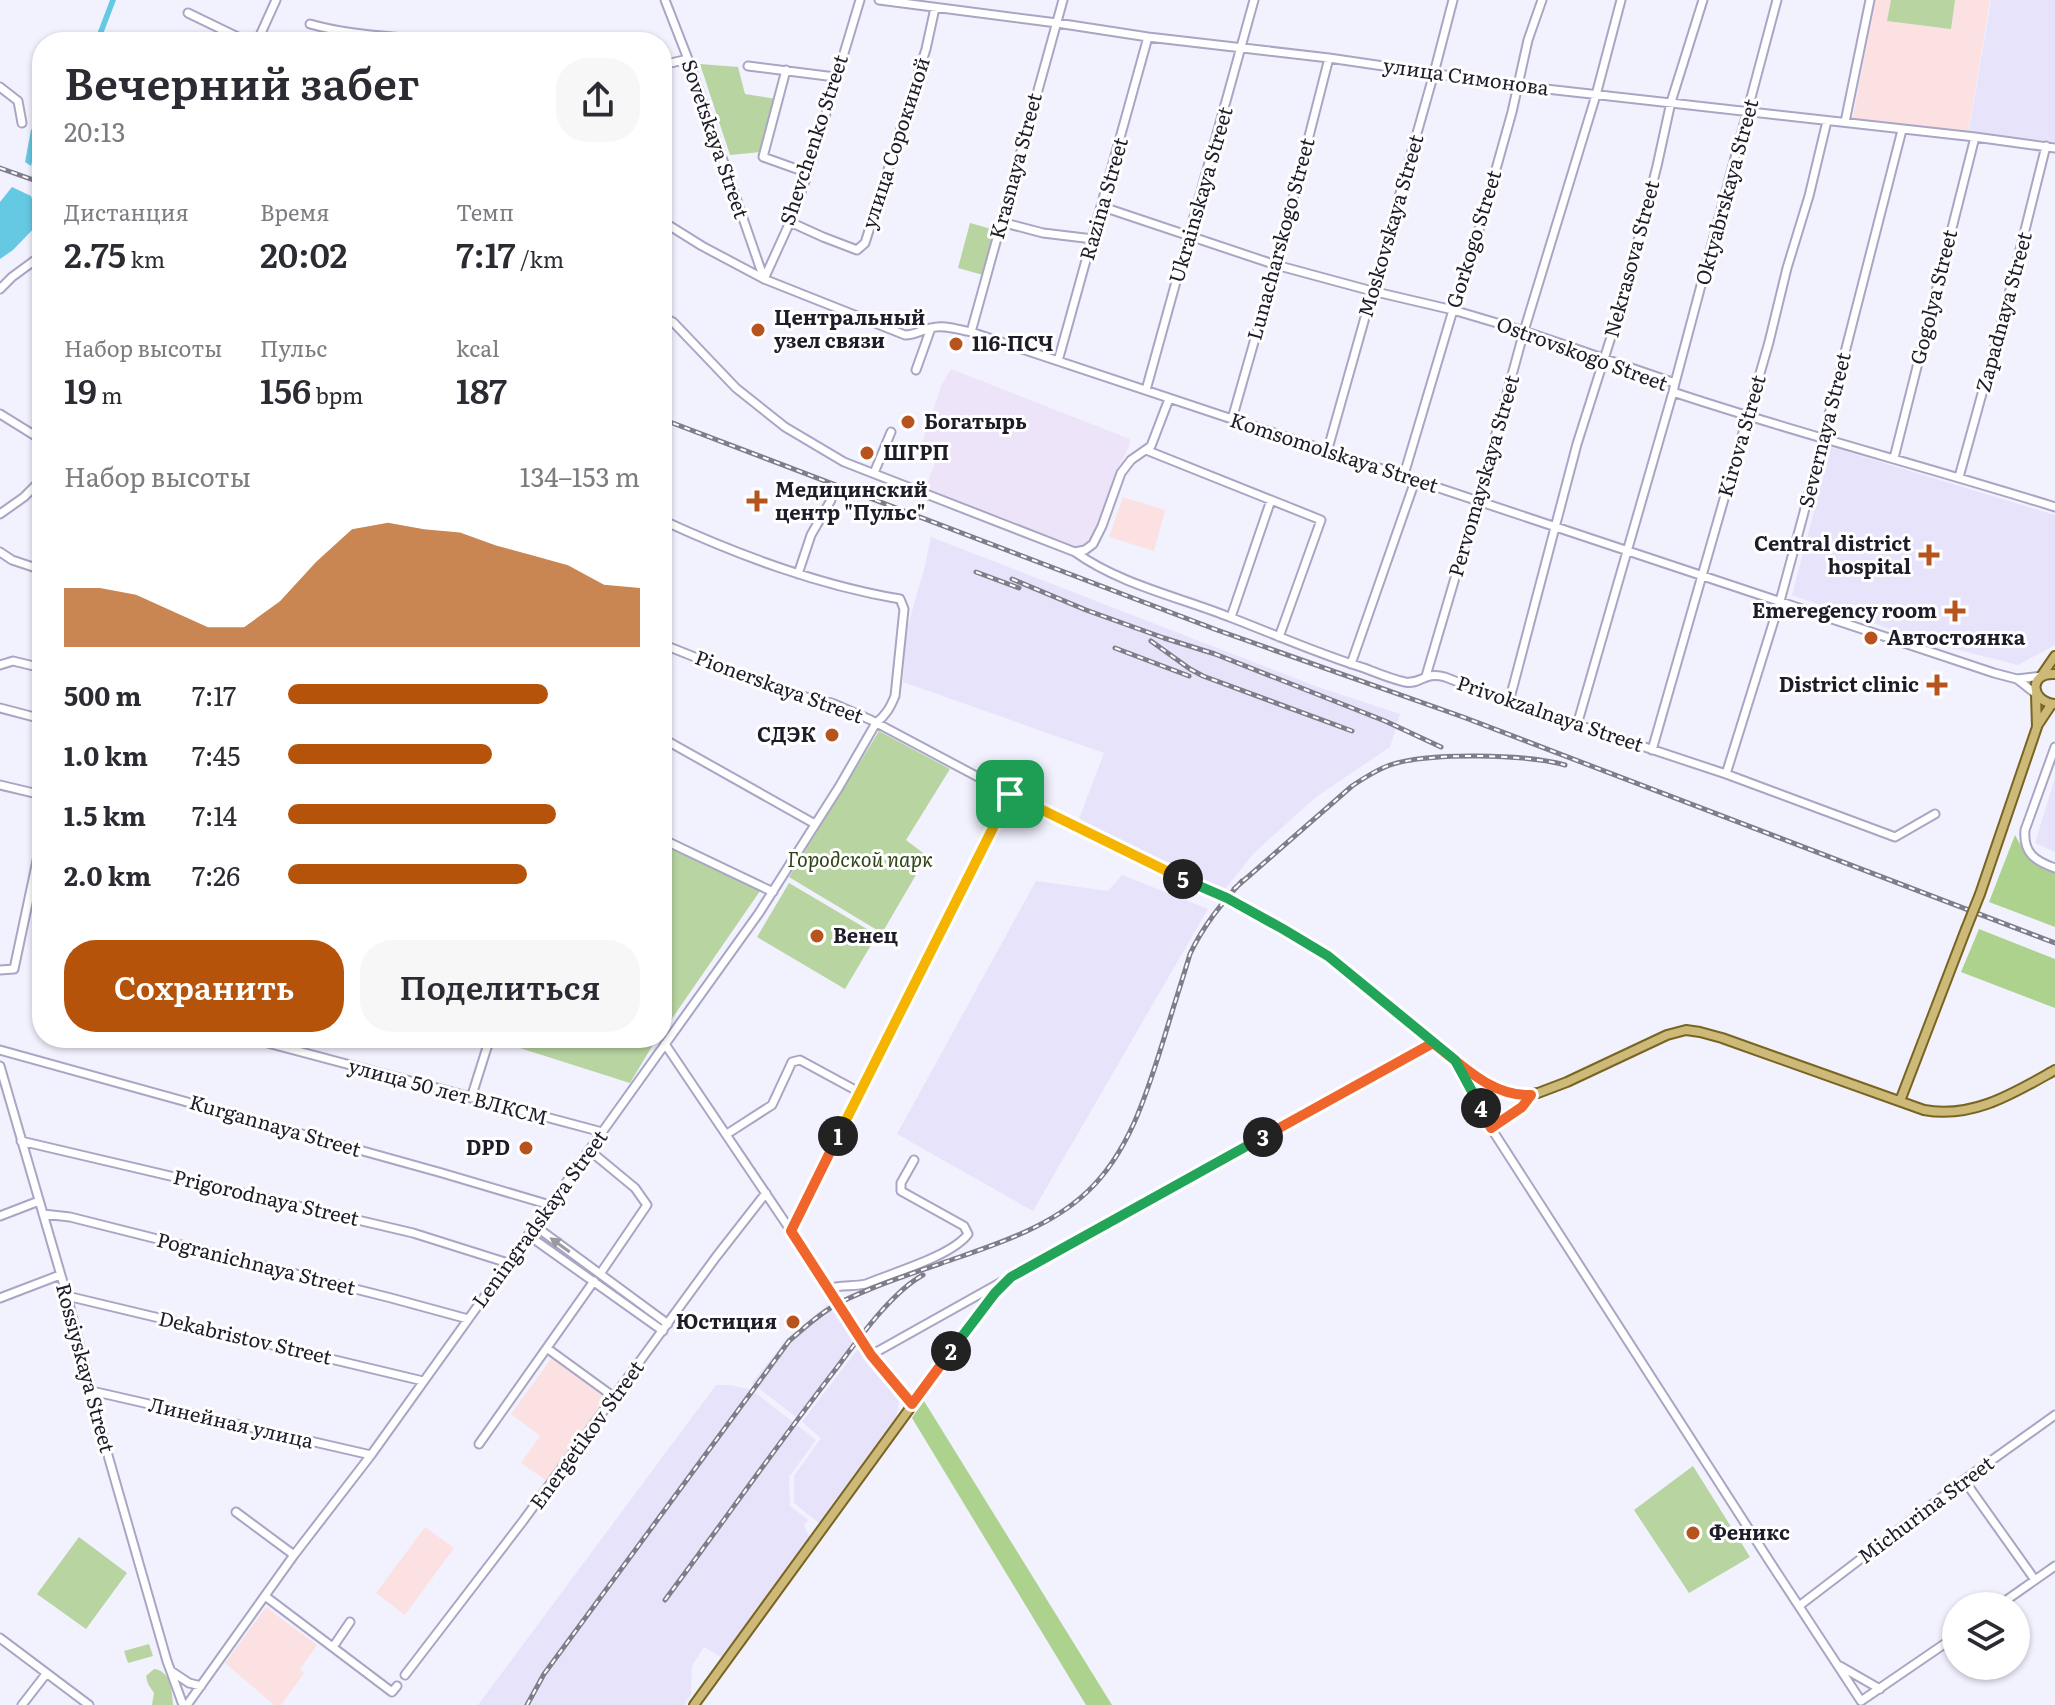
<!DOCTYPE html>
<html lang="ru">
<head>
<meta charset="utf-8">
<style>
	body { margin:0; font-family:Literata,serif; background:#f7f7f7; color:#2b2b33; height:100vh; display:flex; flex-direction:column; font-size:30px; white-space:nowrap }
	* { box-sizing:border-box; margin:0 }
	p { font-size:26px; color:#7c7c81 }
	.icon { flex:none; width:44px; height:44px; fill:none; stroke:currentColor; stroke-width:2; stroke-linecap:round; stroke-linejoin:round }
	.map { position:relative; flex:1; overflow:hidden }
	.details { position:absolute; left:32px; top:32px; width:640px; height:1016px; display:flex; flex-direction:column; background:#fff; border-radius:32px; box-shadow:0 2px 6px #0004 }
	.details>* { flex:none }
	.tools { position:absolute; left:1942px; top:1592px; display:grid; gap:16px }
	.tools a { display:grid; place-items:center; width:88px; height:88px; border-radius:50%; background:#fff; box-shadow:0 2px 6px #0004; font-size:40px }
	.pin { position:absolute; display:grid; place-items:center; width:68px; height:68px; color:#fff; margin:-34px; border-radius:16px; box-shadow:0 4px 12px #0006 }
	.km { position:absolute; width:40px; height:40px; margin:-20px; border-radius:50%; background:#222; color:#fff; font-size:22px; line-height:40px; text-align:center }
	.round { display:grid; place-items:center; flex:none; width:84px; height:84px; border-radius:32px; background:#f7f7f7 }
	.head { display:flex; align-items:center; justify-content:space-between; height:136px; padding:0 32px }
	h1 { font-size:44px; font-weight:600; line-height:60px }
	.stats { display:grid; grid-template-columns:repeat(3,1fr); gap:12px; height:136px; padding:8px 32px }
	.stats div { display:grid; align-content:center }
	.stats b { font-size:34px; font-weight:600 }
	.stats small { font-size:22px; font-weight:400 }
	.stats p { font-size:22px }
	.chart { height:224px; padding:16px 32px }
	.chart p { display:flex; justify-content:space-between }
	.chart svg { width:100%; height:144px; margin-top:8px; fill:#b45309; opacity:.7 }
	.action { display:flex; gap:16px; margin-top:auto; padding:16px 32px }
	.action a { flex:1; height:92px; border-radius:32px; background:#b45309; color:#fff; font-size:32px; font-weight:600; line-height:92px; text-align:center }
	.action a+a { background:#f7f7f7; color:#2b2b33 }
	ul { padding:0 32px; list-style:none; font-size:26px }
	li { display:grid; grid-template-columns:128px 96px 1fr; align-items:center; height:60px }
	li i { height:20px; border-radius:10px; background:#b45309 }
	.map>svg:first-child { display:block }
</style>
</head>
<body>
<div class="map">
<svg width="2055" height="1705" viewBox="0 0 2055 1705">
	<rect width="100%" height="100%" fill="#f2f1fe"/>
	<path fill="#eee4f9" d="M951 369 1130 439 1129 447 1117 470 1092 541 1075 548 925 489 940 449 922 443 942 384Z"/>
	<path fill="#e6e3fb" d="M1991 0H2055V142L1969 131Z
		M1831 447 2055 515V645L2018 665 1927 642 1792 595Z
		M931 537 1315 686 1400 714 1390 747 1316 797 1254 853 1222 893 1079 819 1104 753 903 682 906 632 925 566Z
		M2055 778V852L2035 843Z
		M1122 875 1208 909 1033 1211 897 1134 1036 881 1108 891Z
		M828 1304 854 1341 796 1417 752 1383 785 1341Z
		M860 1346 899 1401 897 1413 894 1424 820 1524 794 1503V1476L821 1438 802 1422Z
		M716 1385H730L752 1390 816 1440 789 1477 790 1506 808 1520 804 1526 811 1540 723 1658 704 1647 692 1666 691 1694 684 1705H478Z"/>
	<path fill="#fce1e3" d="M1875 0H1990L1968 134 1852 121Z
		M1123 497 1165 510 1154 551 1109 537Z
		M553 1356 607 1396 547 1481 521 1463 540 1436 511 1414Z
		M425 1527 454 1548 405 1615 376 1593Z
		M266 1607 317 1645 300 1669 304 1673 281 1705H274L225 1663Z"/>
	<path fill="#b7d4a1" d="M1891 0H1955L1951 29 1887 21Z
		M700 64 738 67 745 94 777 99 761 152 730 155Z
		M970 223 995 230 983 275 958 268Z
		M879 731 950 769 906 840 927 856 882 933 789 877Z
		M662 845 760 891 662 1033Z
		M789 883 877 935 845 989 757 937Z
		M495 1038H657L630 1083 495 1040Z
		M1693 1466 1750 1557 1689 1593 1634 1510Z
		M79 1537 127 1573 86 1629 37 1594Z
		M149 1644 153 1656 128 1663 124 1651Z
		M154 1669C171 1671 172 1691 173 1705H152L154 1693 148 1684 146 1676Z"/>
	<path fill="#acd28e" d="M2015 835C2027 857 2031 864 2055 873V927L1989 902Z
		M1979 929 2055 959V1008L1961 972Z
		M924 1400V1401L1112 1705H1086L912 1418Z"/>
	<path fill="#65c9e3" d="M110 0H116L100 42H94Z
		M42 115V124L39 129 31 166 25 162 31 130Z
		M12 187 31 196 39 223 13 250 0 259V202Z"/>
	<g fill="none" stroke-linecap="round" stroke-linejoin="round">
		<g stroke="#a9a5c4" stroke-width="11">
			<path id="minor" d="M665 0 688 59 764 279
				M879 0 1057 23 1148 37 1329 58 1519 86 1975 137 2055 148
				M188 13 248 42
				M310 24C352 36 396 36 438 42
				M257 42 276 0
				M662 65 688 59
				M748 66 835 77
				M786 70 763 157 808 173
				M0 87 18 101 22 123
				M1845 122 1870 0
				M1103 207 1276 265 1372 291 1453 310 1524 331 1675 383 1673 392C1799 434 1928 467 2055 507
				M662 221 702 246 764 279 905 335C916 335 921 330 931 328 943 324 959 330 971 332L1994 673 2017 679 2042 676
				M790 222 823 237 857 250 865 243 926 49 935 8
				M1001 222 1043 233 1093 239
				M764 279 790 222 808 173 860 0
				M0 289 12 277 42 255
				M662 316 673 322 736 388 785 427 844 462 1075 552 1085 550 1093 544 1102 526 1121 473 1131 460 1151 446 1169 399
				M971 332 1063 0
				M1058 361 1148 37
				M916 370 931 328
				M1675 383 1777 0
				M1146 390 1254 0
				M0 414 42 440
				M1232 419 1276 265 1329 58
				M1146 450 1321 520 1279 637
				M1327 452 1434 73 1453 0
				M1894 458 1975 137
				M662 463 665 470 662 475
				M874 473 891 432
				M1959 477 2004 314 2046 146
				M1403 478 1453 310 1475 244 1512 112 1528 40 1542 0
				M0 514 24 497 42 479
				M0 552 12 560 42 570
				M1075 552C1121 585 1180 597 1232 618 1276 635 1319 654 1364 668 1377 673 1391 679 1405 682 1421 685 1424 671 1445 677L1509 702 1726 774 1895 837 1935 814
				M798 574 811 535 831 500
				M1231 617 1271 500
				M662 644 780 691 832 703 871 720 1010 794 1187 881 1227 898 1283 929 1328 956 1417 1027 1433 1043
				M1351 664 1415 481
				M0 665 13 661 42 668
				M1426 676 1478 500 1524 331 1596 95 1621 0
				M2017 679 2036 694
				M1509 702 1577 444 1624 296 1657 166 1671 102 1703 0
				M0 708 42 719
				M1577 725 1673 392
				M662 738 815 824
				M2055 747 2025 830C2023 853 2035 861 2055 868
				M1652 750 1769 342 1787 268 1809 196 1827 121
				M1726 774 1780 601 1803 516 1902 130
				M0 785 42 795
				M662 839 773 892
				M0 970 14 969 42 837
				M249 1038 602 1132
				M665 1044 791 1231 859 1339 880 1369 912 1404
				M0 1050 442 1173 550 1205
				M1456 1061 1491 1128 1770 1562 1861 1701 1956 1636
				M0 1066 67 1296 109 1459 167 1661 183 1705
				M471 1098 490 1038
				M1491 1128 1522 1107 1531 1095
				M727 1134 772 1105 792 1062 800 1060 859 1092
				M21 1141 413 1233 508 1263
				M589 1150 635 1188 647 1205 600 1274
				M43 1214 70 1217 391 1298 468 1319
				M0 1216 39 1201
				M535 1226 668 1324
				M791 1231 859 1092 1010 794
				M528 1235 663 1331
				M827 1289C840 1284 853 1287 866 1284 892 1273 952 1256 968 1234L964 1226 901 1191V1183L914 1160
				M67 1296 423 1381
				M0 1298 60 1275
				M548 1349 614 1397
				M871 1355 1005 1280
				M92 1391 371 1455
				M479 1444 594 1281
				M1964 1480 2035 1580
				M236 1512 294 1555
				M265 1596 392 1692 397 1686
				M1799 1606 1964 1480 2055 1415
				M1998 1606 2055 1566
				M0 1638 89 1705
				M333 1647 350 1622
				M1840 1666 1880 1689
				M171 1671 189 1683 201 1686
				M405 1675 523 1521 716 1257 766 1193
				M22 1705 46 1674
				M187 1705 294 1555 371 1455 759 913 839 787 876 723C886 715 890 708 895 696L904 609 900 599C817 585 738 555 662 520"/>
		</g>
		<g stroke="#7a6422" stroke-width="12">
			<path id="major" d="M2055 674C2028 672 2030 702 2055 704
				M2042 675 2055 656
				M2037 726 2051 705
				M1980 894 2037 727 2036 694
				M1900 1101 1966 929
				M694 1705 948 1356 995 1293 1011 1277 1433 1043 1497 1090 1525 1095 1538 1093 1567 1082 1667 1035 1686 1030 1700 1032 1722 1038 1924 1110C1973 1119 2014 1093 2055 1070"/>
		</g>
		<use href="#minor" stroke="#fff" stroke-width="7"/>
		<use href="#major" stroke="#cdb978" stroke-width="8"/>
		<g stroke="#7f7d8a" stroke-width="5">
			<path id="rail" d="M0 168 42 183
				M662 419 1217 630 1463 717 2055 943
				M976 572 1019 588
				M1012 579 1086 610 1164 638 1215 654 1385 721 1441 747
				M1151 641 1190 669 1203 676 1352 731
				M1115 648 1189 676
				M1234 889 1352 786C1364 778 1376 770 1390 765 1429 752 1525 754 1565 765
				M665 1600C721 1525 775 1448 832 1374 855 1344 890 1293 923 1275
				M527 1705 544 1674 789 1341C804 1328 819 1314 837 1304 873 1286 913 1273 951 1260 997 1244 1050 1227 1087 1192 1130 1152 1148 1090 1165 1035 1173 1008 1182 981 1190 954 1203 926 1222 903 1242 881"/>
		</g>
		<use href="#rail" stroke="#fff" stroke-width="2" stroke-dasharray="6" stroke-linecap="butt"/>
		<g stroke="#7a6422" stroke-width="12" stroke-linecap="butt">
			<path id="major-bridge" d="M1966 929 1980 894"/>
		</g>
		<use href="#major-bridge" stroke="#cdb978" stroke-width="8"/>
	</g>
	<defs><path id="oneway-solid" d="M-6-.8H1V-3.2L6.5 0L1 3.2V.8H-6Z" transform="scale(2)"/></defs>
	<use fill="#9a999e" href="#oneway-solid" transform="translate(560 1245) rotate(-144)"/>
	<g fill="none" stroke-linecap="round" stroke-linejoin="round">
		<g stroke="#fff" stroke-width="16">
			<path id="split-1" d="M838 1136 1010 794"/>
		</g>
		<g stroke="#fff" stroke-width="16">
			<path id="split-2" d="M838 1136 791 1231 871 1355 912 1404 951 1351"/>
		</g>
		<g stroke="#fff" stroke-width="16">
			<path id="split-3" d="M951 1351 995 1293 1011 1277 1263 1137"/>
		</g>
		<g stroke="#fff" stroke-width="16">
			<path id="split-4" d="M1263 1137 1433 1043C1462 1065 1492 1097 1531 1095L1522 1107 1491 1128 1481 1108"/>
		</g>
		<g stroke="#fff" stroke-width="16">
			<path id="split-5" d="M1183 879 1227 898 1283 929 1328 956 1455 1060 1481 1108"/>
		</g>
		<g stroke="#fff" stroke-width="16">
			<path id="split-6" d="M1010 794 1183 879"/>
		</g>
		<use href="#split-1" stroke="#f5b400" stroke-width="10"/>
		<use href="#split-2" stroke="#f0652b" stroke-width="10"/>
		<use href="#split-3" stroke="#22a559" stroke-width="10"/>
		<use href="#split-4" stroke="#f0652b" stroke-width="10"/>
		<use href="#split-5" stroke="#22a559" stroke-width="10"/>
		<use href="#split-6" stroke="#f5b400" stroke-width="10"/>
	</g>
	<g fill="#b7541d" stroke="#fff" stroke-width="3">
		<circle cx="758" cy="330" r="8"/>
		<circle cx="956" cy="344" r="8"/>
		<circle cx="908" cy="422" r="8"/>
		<circle cx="867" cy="453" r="8"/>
		<path d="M753 489h8v8h8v8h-8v8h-8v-8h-8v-8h8z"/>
		<path d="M1925 543h8v8h8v8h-8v8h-8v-8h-8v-8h8z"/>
		<path d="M1951 599h8v8h8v8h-8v8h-8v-8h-8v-8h8z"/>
		<circle cx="1871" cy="638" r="8"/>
		<path d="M1933 673h8v8h8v8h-8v8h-8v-8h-8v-8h8z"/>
		<circle cx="832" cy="735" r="8"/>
		<circle cx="817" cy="936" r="8"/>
		<circle cx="526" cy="1148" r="8"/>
		<circle cx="793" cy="1322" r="8"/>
		<circle cx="1693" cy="1533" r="8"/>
	</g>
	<g text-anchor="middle" stroke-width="6" stroke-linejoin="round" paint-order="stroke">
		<g font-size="20" fill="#1e1c28" stroke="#fff">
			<text transform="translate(1466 77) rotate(8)" y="7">улица Симонова</text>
			<text transform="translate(715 139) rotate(71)" y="7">Sovetskaya Street</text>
			<text transform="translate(814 140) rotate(-72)" y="7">Shevchenko Street</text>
			<text transform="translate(896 143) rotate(-72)" y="7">улица Сорокиной</text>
			<text transform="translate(1016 166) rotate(-75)" y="7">Krasnaya Street</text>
			<text transform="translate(1727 192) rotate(-75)" y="7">Oktyabrskaya Street</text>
			<text transform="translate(1201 195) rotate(-74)" y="7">Ukrainskaya Street</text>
			<text transform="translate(1104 199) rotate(-74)" y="7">Razina Street</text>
			<text transform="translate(1391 226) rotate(-74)" y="7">Moskovskaya Street</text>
			<text transform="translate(1281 239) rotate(-75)" y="7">Lunacharskogo Street</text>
			<text transform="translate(1474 239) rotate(-73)" y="7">Gorkogo Street</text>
			<text transform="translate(1632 259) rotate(-75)" y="7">Nekrasova Street</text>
			<text transform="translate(1934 297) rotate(-76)" y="7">Gogolya Street</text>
			<text transform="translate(2004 312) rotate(-75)" y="7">Zapadnaya Street</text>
			<text transform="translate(1582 354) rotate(20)" y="7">Ostrovskogo Street</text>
			<text transform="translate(1825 430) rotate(-76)" y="7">Severnaya Street</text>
			<text transform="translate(1742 436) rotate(-74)" y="7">Kirova Street</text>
			<text transform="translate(1334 453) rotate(18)" y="7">Komsomolskaya Street</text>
			<text transform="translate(1484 476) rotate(-74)" y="7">Pervomayskaya Street</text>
			<text transform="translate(779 687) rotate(20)" y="7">Pionerskaya Street</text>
			<text transform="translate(1550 714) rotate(19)" y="7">Privokzalnaya Street</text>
			<text transform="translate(448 1092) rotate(15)" y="7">улица 50 лет ВЛКСМ</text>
			<text transform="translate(275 1126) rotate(16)" y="7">Kurgannaya Street</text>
			<text transform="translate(266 1198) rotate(13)" y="7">Prigorodnaya Street</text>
			<text transform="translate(540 1219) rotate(-54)" y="7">Leningradskaya Street</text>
			<text transform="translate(256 1264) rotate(14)" y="7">Pogranichnaya Street</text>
			<text transform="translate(245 1338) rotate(13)" y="7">Dekabristov Street</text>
			<text transform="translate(85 1368) rotate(75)" y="7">Rossiyskaya Street</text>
			<text transform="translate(231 1423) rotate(13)" y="7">Линейная улица</text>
			<text transform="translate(587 1435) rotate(-54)" y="7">Energetikov Street</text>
			<text transform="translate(1926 1510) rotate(-37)" y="7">Michurina Street</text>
		</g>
		<g font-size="20" font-weight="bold" fill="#1e1c28" stroke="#fff" text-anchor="start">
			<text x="774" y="325">Центральный<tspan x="774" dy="23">узел связи</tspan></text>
			<text x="972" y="351">116-ПСЧ</text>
			<text x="924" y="429">Богатырь</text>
			<text x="883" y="460">ШГРП</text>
			<text x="775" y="497">Медицинский<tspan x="775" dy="23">центр "Пульс"</tspan></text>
			<text x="1911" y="551" text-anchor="end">Central district<tspan x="1911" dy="23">hospital</tspan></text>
			<text x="1937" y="618" text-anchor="end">Emeregency room</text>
			<text x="1887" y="645">Автостоянка</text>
			<text x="1919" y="692" text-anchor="end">District clinic</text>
			<text x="816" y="742" text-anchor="end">СДЭК</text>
			<text x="833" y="943">Венец</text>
			<text x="510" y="1155" text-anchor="end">DPD</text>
			<text x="777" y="1329" text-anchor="end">Юстиция</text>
			<text x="1709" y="1540">Феникс</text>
		</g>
		<g font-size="20" font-style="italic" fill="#2d4516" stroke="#fff">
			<text x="860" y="867">Городской парк</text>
		</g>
	</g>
</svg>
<div class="tools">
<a><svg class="icon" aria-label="layers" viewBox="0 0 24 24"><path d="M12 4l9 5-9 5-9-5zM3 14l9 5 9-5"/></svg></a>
</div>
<div class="pin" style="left:1010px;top:794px;background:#1e9e55"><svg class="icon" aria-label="arrive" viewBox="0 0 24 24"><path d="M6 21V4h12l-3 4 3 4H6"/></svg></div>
<b class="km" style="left:838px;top:1136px">1</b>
<b class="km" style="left:951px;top:1351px">2</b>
<b class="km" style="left:1263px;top:1137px">3</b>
<b class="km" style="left:1481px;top:1108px">4</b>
<b class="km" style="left:1183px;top:879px">5</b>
<section class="details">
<div class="head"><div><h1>Вечерний забег</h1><p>20:13</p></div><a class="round"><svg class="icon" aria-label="share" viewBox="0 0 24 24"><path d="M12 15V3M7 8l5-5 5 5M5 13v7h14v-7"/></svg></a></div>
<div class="stats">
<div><p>Дистанция</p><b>2.75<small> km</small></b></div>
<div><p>Время</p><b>20:02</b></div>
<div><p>Темп</p><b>7:17<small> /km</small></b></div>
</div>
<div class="stats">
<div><p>Набор высоты</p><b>19<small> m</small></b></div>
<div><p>Пульс</p><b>156<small> bpm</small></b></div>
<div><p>kcal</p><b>187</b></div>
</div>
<div class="chart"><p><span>Набор высоты</span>134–153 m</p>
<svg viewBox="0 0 160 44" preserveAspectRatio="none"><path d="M0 44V26L10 26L20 28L30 33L40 38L50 38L60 30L70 18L80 8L90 6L100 8L110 9L120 13L130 16L140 19L150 25L160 26V44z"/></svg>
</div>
<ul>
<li><b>500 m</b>7:17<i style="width:74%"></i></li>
<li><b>1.0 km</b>7:45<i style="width:58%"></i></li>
<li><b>1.5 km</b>7:14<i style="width:76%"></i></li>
<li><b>2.0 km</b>7:26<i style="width:68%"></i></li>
</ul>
<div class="action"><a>Сохранить</a><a>Поделиться</a></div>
</section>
</div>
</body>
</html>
